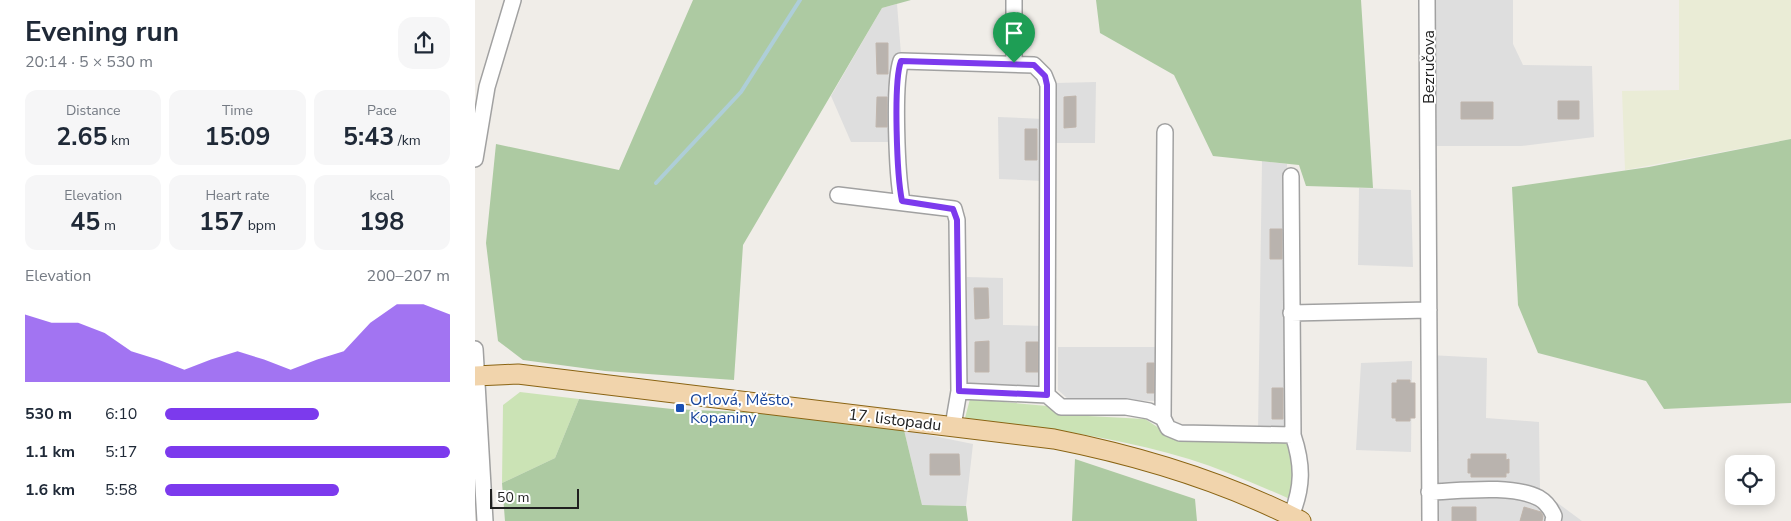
<!DOCTYPE html>
<html lang="en">
<head>
<meta charset="utf-8">
<style>
	body { margin:0; font-family:"Nunito Sans",sans-serif; background:#f6f6f7; color:#1f2937; height:100vh; display:flex; flex-direction:column; font-size:19px; white-space:nowrap }
	* { box-sizing:border-box; margin:0 }
	p { font-size:16px; color:#747a83 }
	.icon { flex:none; width:28px; height:28px; fill:none; stroke:currentColor; stroke-width:2; stroke-linecap:round; stroke-linejoin:round }
	.map { position:relative; flex:1; overflow:hidden }
	.sheet { display:flex; flex-direction:column; background:#fff; width:475px }
	.sheet>* { flex:none }
	.controls { position:absolute; left:1250px; top:455px; display:grid; gap:10px }
	.controls a { display:grid; place-items:center; width:50px; height:50px; border-radius:10px; background:#fff; box-shadow:0 2px 12px #0003; font-size:25px }
	.scale { position:absolute; left:15px; bottom:12px; width:89px; box-sizing:border-box; padding-left:5px; border:2px solid #202020; border-top:0; font-size:14px; line-height:18px; white-space:nowrap; color:#202020; -webkit-text-stroke:4px #fff; paint-order:stroke }
	.pin { position:absolute; display:grid; place-items:center; width:42px; height:42px; color:#fff; margin:-51px -21px; border-radius:50% 50% 50% 0; rotate:-45deg; box-shadow:0 0 5px #0007 }
	.pin .icon { rotate:45deg }
	.round { display:grid; place-items:center; flex:none; width:52px; height:52px; border-radius:15px; background:#f6f6f7 }
	.headline { display:flex; align-items:center; justify-content:space-between; height:85px; padding:0 25px }
	h1 { font-size:28px; font-weight:700; line-height:38px }
	.metrics { display:grid; grid-template-columns:repeat(3,1fr); gap:8px; height:85px; padding:5px 25px }
	.metrics div { display:grid; align-content:center; border-radius:12px; background:#f6f6f7; text-align:center }
	.metrics b { font-size:25px; font-weight:700 }
	.metrics small { font-size:14px; font-weight:400 }
	.metrics p { font-size:14px }
	.chart { height:140px; padding:10px 25px }
	.chart p { display:flex; justify-content:space-between }
	.chart svg { width:100%; height:90px; margin-top:5px; fill:#7c3aed; opacity:.7 }
	ul { padding:0 25px; list-style:none; font-size:16px }
	li { display:grid; grid-template-columns:80px 60px 1fr; align-items:center; height:38px }
	li i { height:12px; border-radius:6px; background:#7c3aed }
	main { display:flex; flex:1; min-height:0 }
	.map>svg:first-child { display:block }
</style>
</head>
<body>
<main>
<section class="sheet">
<div class="headline"><div><h1>Evening run</h1><p>20:14 · 5 × 530 m</p></div><a class="round"><svg class="icon" aria-label="share" viewBox="0 0 24 24"><path d="M12 15V3M7 8l5-5 5 5M5 13v7h14v-7"/></svg></a></div>
<div class="metrics">
<div><p>Distance</p><b>2.65<small> km</small></b></div>
<div><p>Time</p><b>15:09</b></div>
<div><p>Pace</p><b>5:43<small> /km</small></b></div>
</div>
<div class="metrics">
<div><p>Elevation</p><b>45<small> m</small></b></div>
<div><p>Heart rate</p><b>157<small> bpm</small></b></div>
<div><p>kcal</p><b>198</b></div>
</div>
<div class="chart"><p><span>Elevation</span>200–207 m</p>
<svg viewBox="0 0 160 44" preserveAspectRatio="none"><path d="M0 44V11L10 15L20 15L30 20L40 29L50 33L60 38L70 33L80 29L90 33L100 38L110 33L120 29L130 15L140 6L150 6L160 11V44z"/></svg>
</div>
<ul>
<li><b>530 m</b>6:10<i style="width:54%"></i></li>
<li><b>1.1 km</b>5:17<i style="width:100%"></i></li>
<li><b>1.6 km</b>5:58<i style="width:61%"></i></li>
</ul>
</section>
<div class="map">
<svg width="1316" height="521" viewBox="0 0 1316 521">
	<rect width="100%" height="100%" fill="#f0ede8"/>
	<path fill="#dedede" d="M956 0H1038V44L1048 65 1117 66 1119 137 1046 146H956Z
		M422 4 426 54 417 61 418 142H376L356 96 407 8Z
		M621 82 620 143H581V83Z
		M523 117 569 119 568 181 524 179Z
		M787 161 812 164 813 430 783 431Z
		M884 188 936 190 938 267 883 265Z
		M492 277 528 278V325L569 326 568 388 492 385Z
		M583 347H685V401L593 399 583 390Z
		M954 355 1012 358 1011 418 1064 422 1065 490 1107 521H959Z
		M937 361 936 452 881 450 886 363Z
		M429 430 498 444 491 506 447 505Z"/>
	<path fill="#eaecd6" d="M1204 0H1316V139L1150 170 1147 91 1204 90Z"/>
	<path fill="#cbe3b5" d="M45 392 104 399 80 458 27 483 28 405Z
		M495 399 572 406 594 415 670 419 701 439 806 441 815 446 821 489 817 500C783 485 749 470 714 459 642 437 564 427 490 418Z"/>
	<path fill="#adcaa2" d="M218 0H436L407 8 268 245 259 380 130 371 48 360 23 341 11 243 21 144 144 170Z
		M621 0H886L898 188 831 186 824 165 738 156 699 75 625 33Z
		M1316 139V403L1189 409 1171 381 1063 353 1043 305 1037 187 1174 167Z
		M104 399 197 409 290 413 429 430 447 505 491 506 493 521H30L27 483 80 458Z
		M600 459 720 499 722 521H597Z"/>
	<g fill="none" stroke-linecap="round" stroke-linejoin="round">
		<path stroke="#aeced8" stroke-width="4" d="M181 183 266 92 325 0"/>
	</g>
	<path fill="#b9b3ae" stroke="#c0b5ac" d="M401 43H413V74H402Z
		M601 96V127L589 128V97Z
		M402 97H412V127H401Z
		M1083 101H1104V119H1083Z
		M986 102H1018V119H986Z
		M550 129H562V160H550Z
		M795 229H807V259H795Z
		M499 288H513L514 318 500 319Z
		M514 341V372H500V342Z
		M551 342H563V372H551Z
		M672 363H679V393H672Z
		M922 380H935V383H940V418H935V421H921V418H917V383H922Z
		M797 388H808V419H797Z
		M455 454H484L485 475H455Z
		M996 454H1031V460L1034 459V473H1031V477H996V473H993V459H996Z
		M977 507H1001V521H977Z
		M1049 507 1066 512 1068 516 1067 521H1045Z"/>
	<g fill="none" stroke-linecap="round" stroke-linejoin="round">
		<g stroke="#a1a1a1" stroke-width="18">
			<path id="minor" d="M539 0V63
				M952 0 955 521
				M690 132 688 418 693 428 705 433 818 435
				M0 159 12 87 38 0
				M816 176 818 435C828 465 828 487 816 516
				M363 195 479 209 482 220 484 391 478 426
				M427 201C422 176 418 84 426 61L559 65 569 75 573 85 572 395
				M816 313 954 310
				M0 349 10 521
				M484 391 572 395 586 407H651L674 411 688 418
				M954 492C985 491 1037 484 1064 498 1071 502 1076 509 1079 516L1078 521"/>
		</g>
		<g stroke="#8a6413" stroke-width="21">
			<path id="major" d="M0 376 43 374 579 439C665 456 748 481 826 521"/>
		</g>
		<use href="#minor" stroke="#fff" stroke-width="15"/>
		<use href="#major" stroke="#f1d4ac" stroke-width="19"/>
	</g>
	<g fill="none" stroke-linecap="round" stroke-linejoin="round">
		<g stroke="#fff" stroke-width="10">
			<path id="route" d="M426 61 559 65 570 76 572 85V395L484 391 482 220 478 209 427 201C422 177 418 83 426 61Z"/>
		</g>
		<use href="#route" stroke="#7c3aed" stroke-width="6"/>
	</g>
	<rect fill="#1a4fb4" stroke="#fff" stroke-width="2" x="200" y="403" width="10" height="10" rx="2.5"/>
	<g text-anchor="middle" stroke-width="4" stroke-linejoin="round" paint-order="stroke">
		<g font-size="16" fill="#202020" stroke="#fff">
			<text transform="translate(953 67) rotate(-90)" y="6">Bezručova</text>
			<text transform="translate(420 419) rotate(7)" y="6">17. listopadu</text>
		</g>
		<g font-size="16" fill="#164399" stroke="#fff" text-anchor="start">
			<text x="215" y="405">Orlová, Město,<tspan x="215" dy="18">Kopaniny</tspan></text>
		</g>
	</g>
</svg>
<div class="controls">
<a><svg class="icon" aria-label="locate" viewBox="0 0 24 24"><circle cx="12" cy="12" r="6"/><path d="M12 2v4M12 18v4M2 12h4M18 12h4"/></svg></a>
</div>
<div class="scale">50 m</div>
<div class="pin" style="left:539px;top:63px;background:#1e9e55"><svg class="icon" aria-label="arrive" viewBox="0 0 24 24"><path d="M6 21V4h12l-3 4 3 4H6"/></svg></div>
</div>
</main>
</body>
</html>
